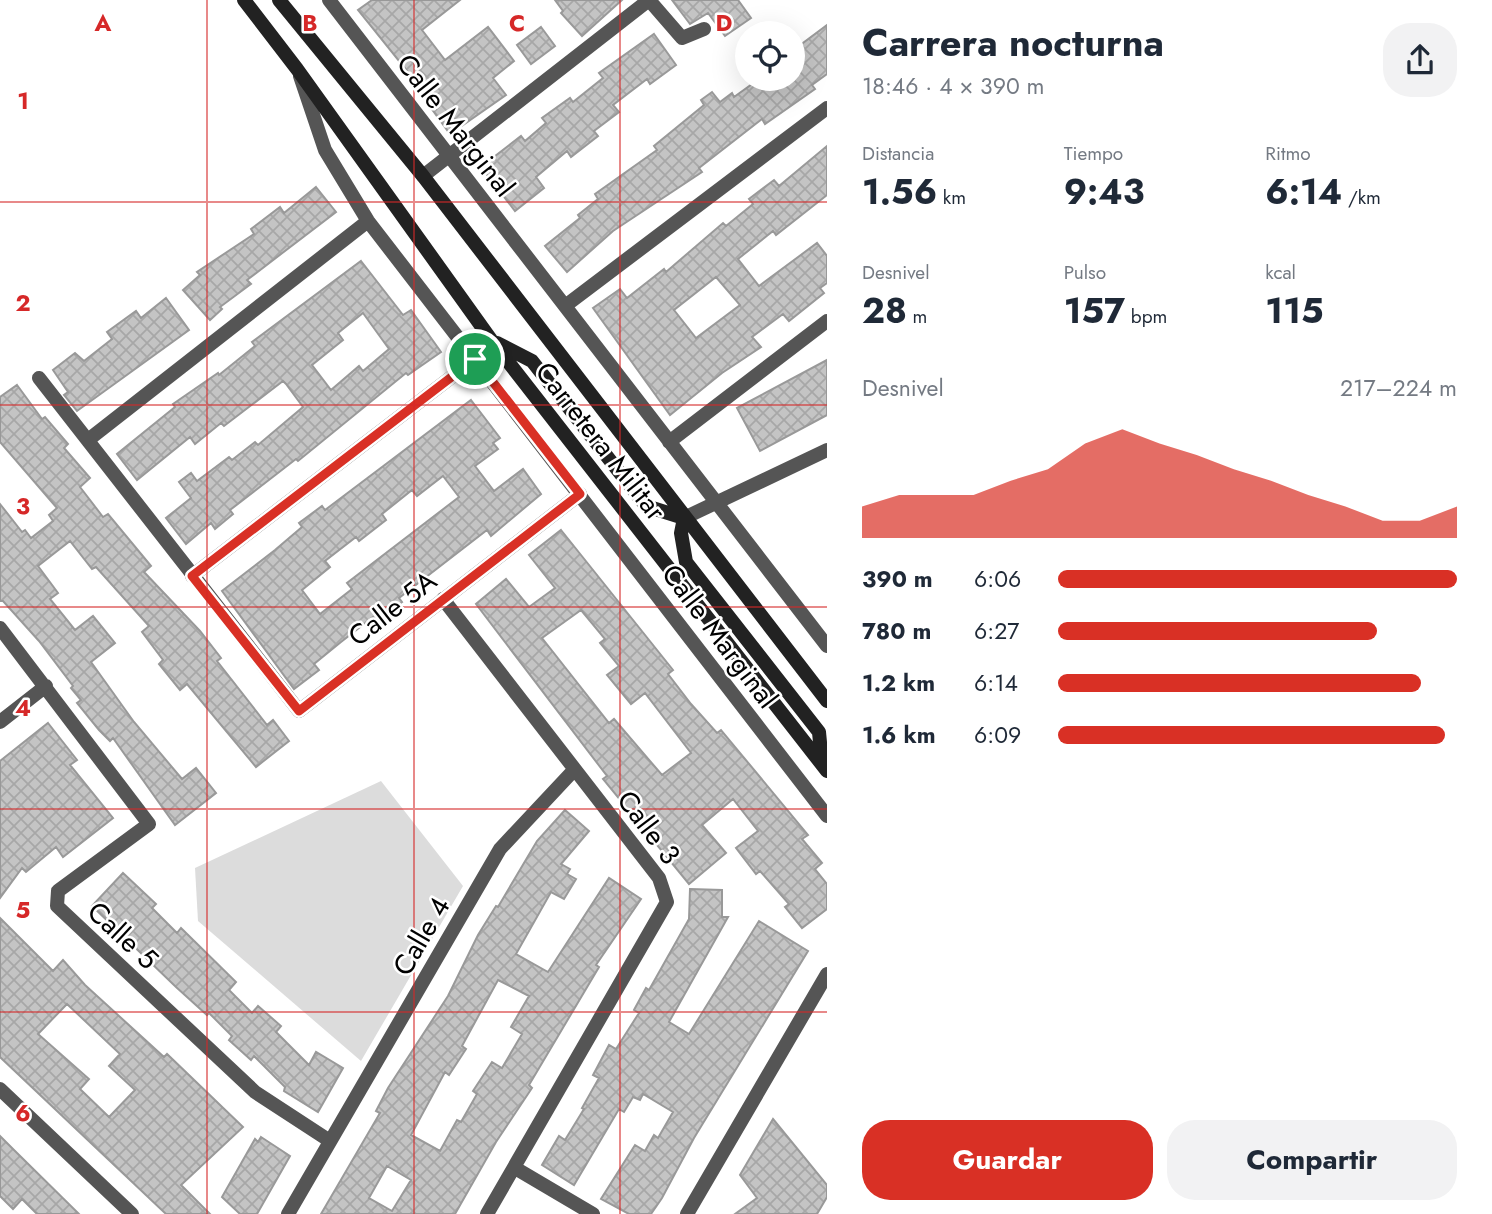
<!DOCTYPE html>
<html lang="es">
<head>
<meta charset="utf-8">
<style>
	body { margin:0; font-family:Jost,sans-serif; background:#f2f2f3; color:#1f2937; height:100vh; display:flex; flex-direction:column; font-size:26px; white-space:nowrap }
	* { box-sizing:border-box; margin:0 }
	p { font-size:23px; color:#747a83 }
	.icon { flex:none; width:38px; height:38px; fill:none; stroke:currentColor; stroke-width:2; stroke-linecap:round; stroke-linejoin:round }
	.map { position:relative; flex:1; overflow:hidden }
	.drawer { display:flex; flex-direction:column; background:#fff; width:665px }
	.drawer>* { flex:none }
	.controls { position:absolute; left:735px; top:21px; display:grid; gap:14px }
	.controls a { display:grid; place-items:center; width:70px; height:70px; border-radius:50%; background:#fff; box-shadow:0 7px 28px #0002; font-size:35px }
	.pin { position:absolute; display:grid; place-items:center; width:60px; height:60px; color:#fff; margin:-30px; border:4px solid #fff; border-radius:50%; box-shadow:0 2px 7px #0007 }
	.round { display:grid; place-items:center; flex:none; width:74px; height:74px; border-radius:28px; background:#f2f2f3 }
	.overview { display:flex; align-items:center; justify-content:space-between; height:119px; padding:0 35px }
	h1 { font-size:38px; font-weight:700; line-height:52px }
	.figures { display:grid; grid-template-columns:repeat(3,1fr); gap:10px; height:119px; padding:7px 35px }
	.figures div { display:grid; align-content:center }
	.figures b { font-size:35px; font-weight:700 }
	.figures small { font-size:19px; font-weight:400 }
	.figures p { font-size:19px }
	.chart { height:196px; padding:14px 35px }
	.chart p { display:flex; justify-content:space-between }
	.chart svg { width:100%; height:126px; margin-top:7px; fill:#d93025; opacity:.7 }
	.button { display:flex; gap:14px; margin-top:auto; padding:14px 35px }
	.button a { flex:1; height:80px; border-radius:28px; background:#d93025; color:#fff; font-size:28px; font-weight:700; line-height:80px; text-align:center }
	.button a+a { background:#f2f2f3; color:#1f2937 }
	ul { padding:0 35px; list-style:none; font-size:23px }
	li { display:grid; grid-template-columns:112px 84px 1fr; align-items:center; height:52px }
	li i { height:18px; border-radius:9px; background:#d93025 }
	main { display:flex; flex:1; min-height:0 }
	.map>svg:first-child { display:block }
</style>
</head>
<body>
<main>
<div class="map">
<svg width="827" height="1214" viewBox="0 0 827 1214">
	<defs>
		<pattern id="building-cross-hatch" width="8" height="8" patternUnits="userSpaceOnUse" patternTransform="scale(1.75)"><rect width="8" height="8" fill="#c4c4c4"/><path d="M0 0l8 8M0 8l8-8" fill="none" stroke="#a7a7a7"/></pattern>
	</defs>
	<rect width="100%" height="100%" fill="#fff"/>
	<path fill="#dcdcdc" d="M381 781 463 886 361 1061 198 921 195 868Z"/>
	<path fill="url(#building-cross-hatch)" stroke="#999" stroke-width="2" fill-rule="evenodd" d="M372 0H460L422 30 445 60 488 27 514 61 493 78 506 95 450 134 410 79 412 77 358 10Z
		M555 0H622L582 36 561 13 563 11Z
		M672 0H738L751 18 725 36 708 13 690 24Z
		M827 25V74L812 85 815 89 765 124 762 119 699 168 702 172 613 231 567 272 545 246 580 218 578 215 598 199 595 194 657 150 654 146 704 105 701 100 712 92 720 102 732 93 734 97 759 79H793V58L799 54 795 49Z
		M541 27 555 46 531 64 517 45Z
		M654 34 676 65 650 84 647 79 613 105 619 112 594 131 598 136 571 157 567 151 536 177 544 188 515 211 481 167 521 136 525 141 546 123 542 118 570 98 573 102 603 78 599 73Z
		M827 146V195L776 235 773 231 738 259 759 286 817 243 827 256V283L820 288 824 293 789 321 783 314 752 337 761 347 722 373 670 415 593 308 620 289 627 298 664 269 666 272 723 223 726 226 753 204 749 199 774 180 779 186ZM716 277 740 305 696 338 674 310Z
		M316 187 336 212 247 280 251 284 220 307 222 309 210 320 183 290 200 275 197 272 254 234 251 229 280 207 284 213Z
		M361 261 403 315 411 310 441 352 408 375 406 373 298 461 296 459 230 510 233 514 215 529 211 523 186 544 166 518 191 498 179 482 191 473 197 481 229 457 232 460 255 442 258 445 303 407 286 384 283 381 224 426 221 423 195 444 190 437 137 480 117 454 175 407 173 404 218 373 219 375 255 346 252 342ZM363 313 389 349 363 371 359 366 331 390 312 365 343 340 338 333Z
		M166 298 189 330 77 411 64 395 68 392 53 370 75 353 84 361 112 339 107 332 136 311 141 318Z
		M827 360V415L760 451 737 408Z
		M17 385 42 419 45 417 68 444 64 448 90 478 80 487 103 517 108 514 151 566 144 572 200 631 221 658 217 661 267 725 273 720 289 741 256 767 187 684 180 690 159 664 163 660 142 632 149 626 96 567 92 569 70 541 38 566 58 593 50 599 75 630 93 616 115 643 91 662 134 722 182 779 196 768 216 793 175 825 113 738 110 741 99 730 77 703 81 700 71 688 73 686 39 641 3 601H0V504L22 532 25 530 31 538 53 521 49 515 57 508 0 442V397Z
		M471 400 500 438 493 443 498 449 475 466 494 491 523 469 541 494 491 536 487 530 399 598 402 602 376 621 373 617 341 642 314 664 319 670 294 689 222 591 275 550 302 527 299 523 322 506 325 510ZM443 476 459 497 347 583 352 589 320 614 302 590 330 567 325 561 356 537 359 541 386 520 382 514 412 490 417 496Z
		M561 530 673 670 668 674 691 704 717 733 721 730 808 835 802 839 822 863 815 869 827 884V909L802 928 785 907 789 904 760 871 756 874 736 848 758 831 733 799 702 825 726 853 689 884 603 779 607 776 476 604 506 579 529 607 555 588 529 555ZM581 610 605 639 600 643 619 666 607 675 631 704 645 693 691 753 662 775 614 719 609 723 542 638Z
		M48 723 77 760 70 765 113 818 63 857 56 847 26 872 22 868 0 898V761Z
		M565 810 589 831 561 864 570 869 567 874 576 879 564 899 551 892 516 954 548 972 609 878 641 899 596 965 599 967 529 1085 532 1088 496 1142 455 1214H321L380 1113 376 1111 388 1088 448 996 478 935 496 906 498 907 537 841ZM498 980 529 996 511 1027 522 1034 502 1068 492 1062 473 1091 477 1094 461 1122 457 1120 440 1151 411 1135 445 1072 449 1075 466 1049 462 1046ZM387 1166 411 1180 392 1211 369 1198Z
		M123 873 156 904 152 908 177 933 181 928 236 982 229 990 252 1013 258 1006 281 1026 276 1032 309 1065 316 1052 343 1068 318 1112 284 1091 285 1087 254 1056 251 1060 229 1040 232 1036 209 1013 207 1015 176 987 92 906Z
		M690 889 722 890V917H728L669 1022 689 1034 759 921 808 951 694 1138 662 1198 651 1214H629L601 1199 635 1145 645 1151 654 1135 658 1138 673 1112 643 1094 640 1100 633 1097 624 1112 619 1109 574 1185 542 1165 559 1136 565 1140 584 1109 582 1108 599 1078 593 1075 609 1045 616 1049 639 1013 634 1010 646 988 649 990 689 919Z
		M0 918 53 971 63 960 85 985 164 1057 167 1054 243 1127 181 1185 210 1214H166L0 1057ZM67 1004 120 1054 109 1066 135 1090 109 1117 80 1089 89 1079 38 1034Z
		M773 1119 827 1185V1197L817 1214H735L757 1198 740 1175Z
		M0 1136 14 1150 79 1214H37L22 1199 13 1209 0 1196Z
		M261 1137 290 1156 257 1214H240L222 1197 255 1139 258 1142Z"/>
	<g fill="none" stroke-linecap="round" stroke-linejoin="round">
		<path stroke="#555" stroke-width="14" d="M329 0 827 646
			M649 0 682 38 704 29
			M300 76 325 150 368 221 827 816
			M423 176 649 0
			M565 306 827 108
			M39 378 299 711 580 494
			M88 440 368 221
			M669 442 827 321
			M684 518 827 450
			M192 576 475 359
			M443 599 659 878 667 902 487 1214
			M0 628 149 824 58 891 57 906 255 1092 330 1141
			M0 722 46 686
			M0 1089 132 1214
			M515 1168 593 1214
			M288 1214 500 849 574 770
			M687 1214 827 974"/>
		<path stroke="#222" stroke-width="14" d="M244 0 297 69 492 341 827 771
			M279 0 423 176 827 701
			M497 343 532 361 646 506 684 518
			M684 518 681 533 686 562 819 732 822 763"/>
	</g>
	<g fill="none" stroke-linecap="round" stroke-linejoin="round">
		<g stroke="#fff" stroke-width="14">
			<path id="route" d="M475 359 580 494 299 711 192 576Z"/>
		</g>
		<use href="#route" stroke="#d93025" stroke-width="9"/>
	</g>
	<path fill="none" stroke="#d62828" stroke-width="2" stroke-opacity="0.55" d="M207 0V1214M414 0V1214M620 0V1214M0 202H827M0 405H827M0 607H827M0 809H827M0 1012H827"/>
	<g text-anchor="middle" stroke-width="5" stroke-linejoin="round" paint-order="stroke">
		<g font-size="28" fill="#000" stroke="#fff">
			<text transform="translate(456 125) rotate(52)" y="10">Calle Marginal</text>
			<text transform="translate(601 441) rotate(52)" y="10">Carretera Militar</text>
			<text transform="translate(392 608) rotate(-38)" y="10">Calle 5A</text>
			<text transform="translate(720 636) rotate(53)" y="10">Calle Marginal</text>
			<text transform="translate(649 827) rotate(53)" y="10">Calle 3</text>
			<text transform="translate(123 935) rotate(43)" y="10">Calle 5</text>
			<text transform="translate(421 936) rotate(-60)" y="10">Calle 4</text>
		</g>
	</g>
	<g font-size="23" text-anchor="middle" font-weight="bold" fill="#d62828" stroke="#fff" stroke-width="5" stroke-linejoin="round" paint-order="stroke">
		<text x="103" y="31">A</text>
		<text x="310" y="31">B</text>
		<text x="517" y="31">C</text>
		<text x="724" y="31">D</text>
		<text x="23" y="109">1</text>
		<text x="23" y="311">2</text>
		<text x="23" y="514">3</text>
		<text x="23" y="716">4</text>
		<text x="23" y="918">5</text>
		<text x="23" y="1121">6</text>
	</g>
</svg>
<div class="controls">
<a><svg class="icon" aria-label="locate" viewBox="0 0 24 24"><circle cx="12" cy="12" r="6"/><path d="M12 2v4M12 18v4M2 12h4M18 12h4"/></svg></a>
</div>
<div class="pin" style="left:475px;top:359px;background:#1e9e55"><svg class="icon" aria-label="arrive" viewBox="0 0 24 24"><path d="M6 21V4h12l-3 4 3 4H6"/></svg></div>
</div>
<section class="drawer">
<div class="overview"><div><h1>Carrera nocturna</h1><p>18:46 · 4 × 390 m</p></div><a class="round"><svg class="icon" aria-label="share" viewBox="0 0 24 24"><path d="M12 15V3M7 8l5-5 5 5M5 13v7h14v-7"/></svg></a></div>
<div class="figures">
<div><p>Distancia</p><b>1.56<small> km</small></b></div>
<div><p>Tiempo</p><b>9:43</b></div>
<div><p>Ritmo</p><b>6:14<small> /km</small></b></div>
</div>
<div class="figures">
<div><p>Desnivel</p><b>28<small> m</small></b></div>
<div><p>Pulso</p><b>157<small> bpm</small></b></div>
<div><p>kcal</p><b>115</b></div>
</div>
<div class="chart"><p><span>Desnivel</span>217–224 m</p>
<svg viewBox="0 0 160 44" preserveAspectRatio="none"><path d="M0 44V33L10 29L20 29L30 29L40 24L50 20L60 11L70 6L80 11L90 15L100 20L110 24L120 29L130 33L140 38L150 38L160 33V44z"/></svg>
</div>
<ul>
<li><b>390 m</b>6:06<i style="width:100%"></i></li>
<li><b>780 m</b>6:27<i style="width:80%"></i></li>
<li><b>1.2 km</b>6:14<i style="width:91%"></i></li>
<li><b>1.6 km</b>6:09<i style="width:97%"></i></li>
</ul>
<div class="button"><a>Guardar</a><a>Compartir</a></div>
</section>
</main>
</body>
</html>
